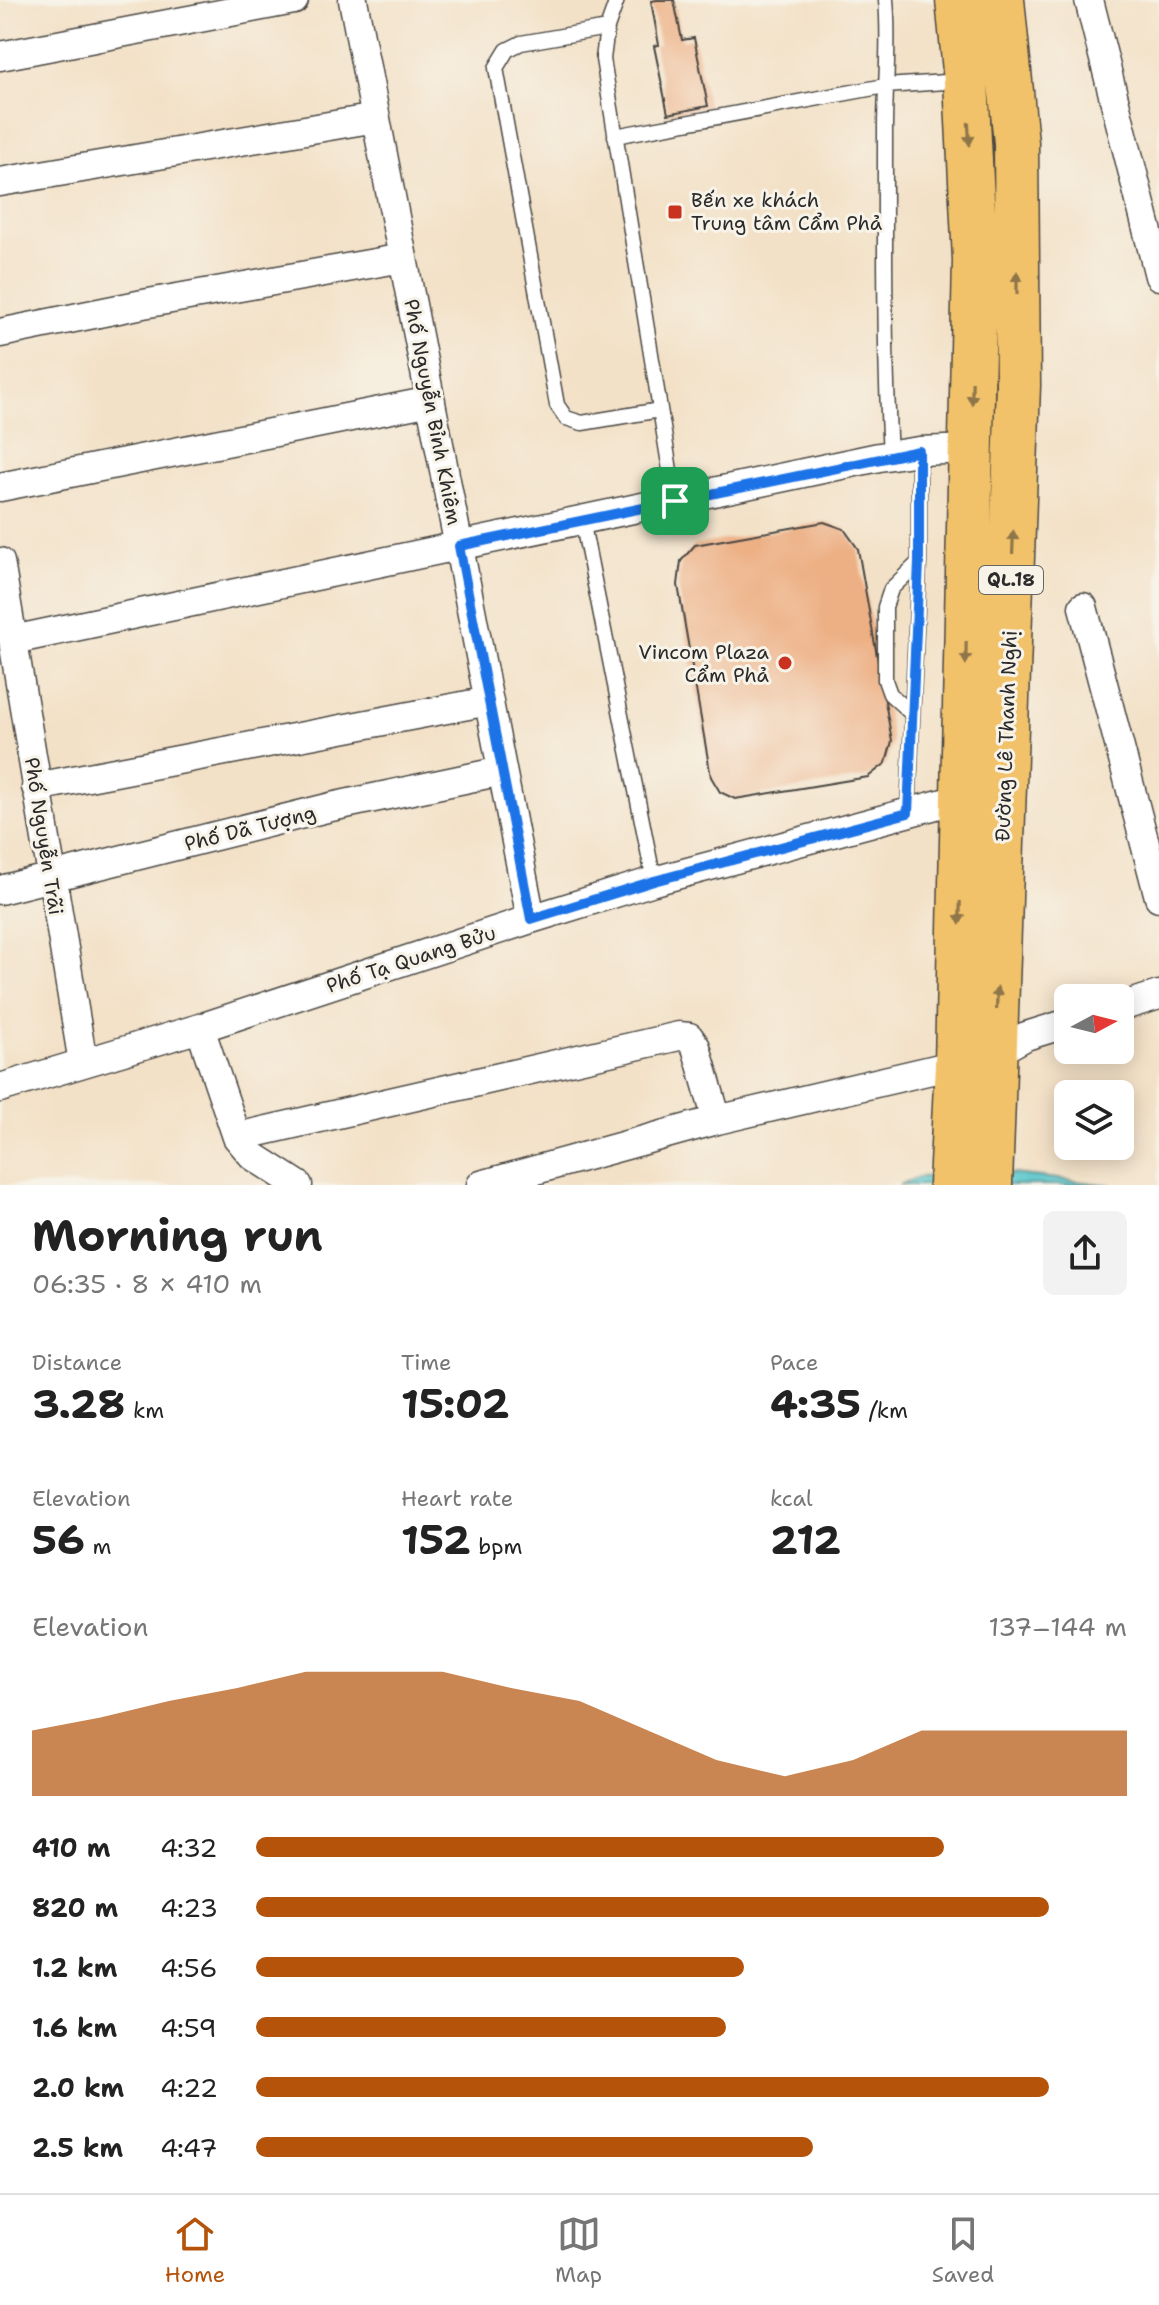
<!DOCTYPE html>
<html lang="en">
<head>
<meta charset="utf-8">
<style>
	body { margin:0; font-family:"Shantell Sans",sans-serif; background:#f2f2f2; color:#222; height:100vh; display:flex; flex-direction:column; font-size:30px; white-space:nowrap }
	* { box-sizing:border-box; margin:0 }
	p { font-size:26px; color:#767676 }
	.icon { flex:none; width:44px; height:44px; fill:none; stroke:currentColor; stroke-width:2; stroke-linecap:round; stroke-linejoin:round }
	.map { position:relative; height:1185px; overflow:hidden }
	.sheet { display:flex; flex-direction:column; background:#fff; flex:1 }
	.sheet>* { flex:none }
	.needle { width:52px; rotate:83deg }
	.fabs { position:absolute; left:1054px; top:984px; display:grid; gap:16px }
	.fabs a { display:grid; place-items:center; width:80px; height:80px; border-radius:12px; background:#fff; box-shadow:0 4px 20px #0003; font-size:40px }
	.pin { position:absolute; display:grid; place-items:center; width:68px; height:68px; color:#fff; margin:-34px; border-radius:16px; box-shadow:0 4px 12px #0006 }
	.round { display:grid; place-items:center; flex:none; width:84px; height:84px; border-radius:12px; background:#f2f2f2 }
	.headline { display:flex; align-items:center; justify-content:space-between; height:136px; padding:0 32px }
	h1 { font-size:44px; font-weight:700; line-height:60px }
	.metrics { display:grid; grid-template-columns:repeat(3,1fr); gap:12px; height:136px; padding:8px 32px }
	.metrics div { display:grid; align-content:center }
	.metrics b { font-size:40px; font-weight:700 }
	.metrics small { font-size:22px; font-weight:400 }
	.metrics p { font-size:22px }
	.chart { height:224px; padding:16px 32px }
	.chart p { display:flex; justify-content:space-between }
	.chart svg { width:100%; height:144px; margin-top:8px; fill:#b45309; opacity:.7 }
	ul { padding:0 32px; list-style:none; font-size:26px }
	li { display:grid; grid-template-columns:128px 96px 1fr; align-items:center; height:60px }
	li i { height:20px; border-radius:10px; background:#b45309 }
	.tabs { display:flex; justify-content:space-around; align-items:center; height:112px; border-top:2px solid #e0e0e0; background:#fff; font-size:22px; color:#767676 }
	.tabs a { display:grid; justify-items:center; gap:4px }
	.tabs .current { color:#b45309 }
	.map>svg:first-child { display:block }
</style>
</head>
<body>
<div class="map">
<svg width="1159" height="1185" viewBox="0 0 1159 1185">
	<rect width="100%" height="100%" fill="#f7f3e8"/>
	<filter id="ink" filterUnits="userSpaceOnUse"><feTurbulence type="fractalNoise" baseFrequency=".0125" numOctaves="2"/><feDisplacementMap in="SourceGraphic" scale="16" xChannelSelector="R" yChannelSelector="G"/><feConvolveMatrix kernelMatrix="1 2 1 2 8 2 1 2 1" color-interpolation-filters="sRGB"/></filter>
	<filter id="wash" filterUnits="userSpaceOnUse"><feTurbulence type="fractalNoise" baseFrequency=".006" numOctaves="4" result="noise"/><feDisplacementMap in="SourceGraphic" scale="32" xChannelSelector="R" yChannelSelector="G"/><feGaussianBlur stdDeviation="1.8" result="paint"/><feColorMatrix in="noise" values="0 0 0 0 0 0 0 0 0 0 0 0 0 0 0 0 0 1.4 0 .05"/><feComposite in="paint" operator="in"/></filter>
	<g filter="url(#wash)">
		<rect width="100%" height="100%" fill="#f3e1c7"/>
		<path fill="#5bc8ce" stroke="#437a7c" stroke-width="2" d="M1013 1174 1111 1185H899L919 1177Z"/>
		<g id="blocks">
			<path fill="#edb085" d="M657 0H674L682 40 694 38 708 106 668 114 654 46 659 45 651 1Z
				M824 522 844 529 858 549 892 741 886 763 868 777 735 799 720 792 711 777 678 585 681 561 695 545Z"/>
		</g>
	</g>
	<g filter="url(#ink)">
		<use href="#blocks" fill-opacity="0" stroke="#494642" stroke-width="2"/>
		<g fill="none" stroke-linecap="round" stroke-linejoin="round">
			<g stroke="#494642" stroke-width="17">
				<path id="lane" d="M617 0 607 28 603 59 675 501
					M886 0C890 43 885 86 885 129 885 238 884 347 890 455
					M607 28 521 43 507 50 496 68 557 405 566 418 582 423 660 410
					M615 136 885 86 961 81
					M582 520 654 881
					M912 714 890 694 885 680V607L891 589 919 562
					M908 813 919 562V451"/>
			</g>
			<g stroke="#494642" stroke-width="31">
				<path id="street" d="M353 0 531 919
					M1089 0 1159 276
					M0 56 294 0
					M0 182 376 118
					M0 333 143 304 403 258
					M0 487 431 401
					M0 562 83 1063
					M1083 607 1159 897
					M13 640 879 457 919 451 971 449
					M36 787 489 701
					M0 890 331 807 502 771
					M1120 1007 1159 995
					M200 1028 237 1137 253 1156 298 1185
					M0 1088 200 1028 531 919 654 881 962 798
					M237 1137 679 1036 689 1037 696 1047 717 1120
					M481 1185 717 1120 957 1064 995 1053 1026 1036 1068 1023"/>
			</g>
			<g stroke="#494642" stroke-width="47">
				<path id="highway" d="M951 1185 957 1064 975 260 966 81 958 0
					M990 1185 1018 385 1016 143 1002 0"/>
			</g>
			<use href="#lane" stroke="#fff" stroke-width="14"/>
			<use href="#street" stroke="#fff" stroke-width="28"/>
			<use href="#highway" stroke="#f2c26a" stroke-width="44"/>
		</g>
		<defs><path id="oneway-solid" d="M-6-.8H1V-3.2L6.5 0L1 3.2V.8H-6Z" transform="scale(2)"/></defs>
		<g fill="#8e764a">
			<use href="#oneway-solid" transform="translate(969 134) rotate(87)"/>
			<use href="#oneway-solid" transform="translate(1017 283) rotate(-90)"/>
			<use href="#oneway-solid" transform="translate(972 393) rotate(91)"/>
			<use href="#oneway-solid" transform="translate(1013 542) rotate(-88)"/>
			<use href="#oneway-solid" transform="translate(966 653) rotate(91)"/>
			<use href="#oneway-solid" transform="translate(960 913) rotate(91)"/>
			<use href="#oneway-solid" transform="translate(997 998) rotate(-88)"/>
		</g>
	</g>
	<g fill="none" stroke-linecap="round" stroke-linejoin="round" filter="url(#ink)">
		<g stroke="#fff" stroke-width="16">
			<path id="route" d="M919 451V562L908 813 654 881 531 919 459 546Z"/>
		</g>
		<use href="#route" stroke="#1a73e8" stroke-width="10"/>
	</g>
	<g fill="#c8321e" stroke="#f7f3e8" stroke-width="3">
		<rect x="667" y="204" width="16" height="16" rx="4"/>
		<circle cx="785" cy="663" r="8"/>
	</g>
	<g text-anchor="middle" stroke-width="6" stroke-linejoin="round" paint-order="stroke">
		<rect fill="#f7f3e8" stroke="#686764" stroke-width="2" x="979" y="566" width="64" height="28" rx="6"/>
		<g font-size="18" font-weight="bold" fill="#2b2b2b">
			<text x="1011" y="586">QL.18</text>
		</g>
		<g font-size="20" fill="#2b2b2b" stroke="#f7f3e8" text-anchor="start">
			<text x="691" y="207">Bến xe khách<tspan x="691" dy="23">Trung tâm Cẩm Phả</tspan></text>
			<text x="769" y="659" text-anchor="end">Vincom Plaza<tspan x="769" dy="23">Cẩm Phả</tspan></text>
		</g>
		<g font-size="20" fill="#2b2b2b" stroke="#f7f3e8">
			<text transform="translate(433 412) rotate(79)" y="7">Phố Nguyễn Bỉnh Khiêm</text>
			<text transform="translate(1006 736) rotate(-88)" y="7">Đường Lê Thanh Nghị</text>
			<text transform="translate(250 828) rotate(-14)" y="7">Phố Dã Tượng</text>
			<text transform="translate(44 836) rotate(81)" y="7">Phố Nguyễn Trãi</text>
			<text transform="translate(411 959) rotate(-18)" y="7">Phố Tạ Quang Bửu</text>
		</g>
	</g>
</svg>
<div class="fabs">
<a><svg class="needle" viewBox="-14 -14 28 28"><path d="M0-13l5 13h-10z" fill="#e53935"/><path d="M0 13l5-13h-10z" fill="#767676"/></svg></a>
<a><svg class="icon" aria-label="layers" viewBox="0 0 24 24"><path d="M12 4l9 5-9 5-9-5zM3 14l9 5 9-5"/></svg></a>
</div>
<div class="pin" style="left:675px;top:501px;background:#1e9e55"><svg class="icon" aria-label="arrive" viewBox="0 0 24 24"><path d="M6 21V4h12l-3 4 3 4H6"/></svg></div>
</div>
<section class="sheet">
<div class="headline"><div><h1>Morning run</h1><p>06:35 · 8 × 410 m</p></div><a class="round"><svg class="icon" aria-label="share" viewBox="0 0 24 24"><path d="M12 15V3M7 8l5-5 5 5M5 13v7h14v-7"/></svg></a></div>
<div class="metrics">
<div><p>Distance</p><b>3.28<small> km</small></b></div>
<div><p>Time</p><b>15:02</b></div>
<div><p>Pace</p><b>4:35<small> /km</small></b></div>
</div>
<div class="metrics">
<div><p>Elevation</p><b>56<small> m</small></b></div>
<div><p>Heart rate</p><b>152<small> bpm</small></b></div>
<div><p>kcal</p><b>212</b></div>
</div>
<div class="chart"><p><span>Elevation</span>137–144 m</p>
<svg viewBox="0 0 160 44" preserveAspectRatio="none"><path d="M0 44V24L10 20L20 15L30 11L40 6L50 6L60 6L70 11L80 15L90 24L100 33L110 38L120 33L130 24L140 24L150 24L160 24V44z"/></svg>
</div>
<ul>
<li><b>410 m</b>4:32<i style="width:79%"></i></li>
<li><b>820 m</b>4:23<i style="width:91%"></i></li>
<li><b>1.2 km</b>4:56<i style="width:56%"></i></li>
<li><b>1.6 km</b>4:59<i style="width:54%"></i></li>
<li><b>2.0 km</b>4:22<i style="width:91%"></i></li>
<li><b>2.5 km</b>4:47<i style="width:64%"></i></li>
</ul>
</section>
<nav class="tabs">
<a class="current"><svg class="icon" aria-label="home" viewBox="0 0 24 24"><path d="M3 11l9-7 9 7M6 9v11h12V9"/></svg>Home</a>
<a><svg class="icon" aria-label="map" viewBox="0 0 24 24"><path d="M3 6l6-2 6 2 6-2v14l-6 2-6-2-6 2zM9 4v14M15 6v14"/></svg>Map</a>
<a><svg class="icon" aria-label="saved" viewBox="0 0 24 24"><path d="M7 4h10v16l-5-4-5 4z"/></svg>Saved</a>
</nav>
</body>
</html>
